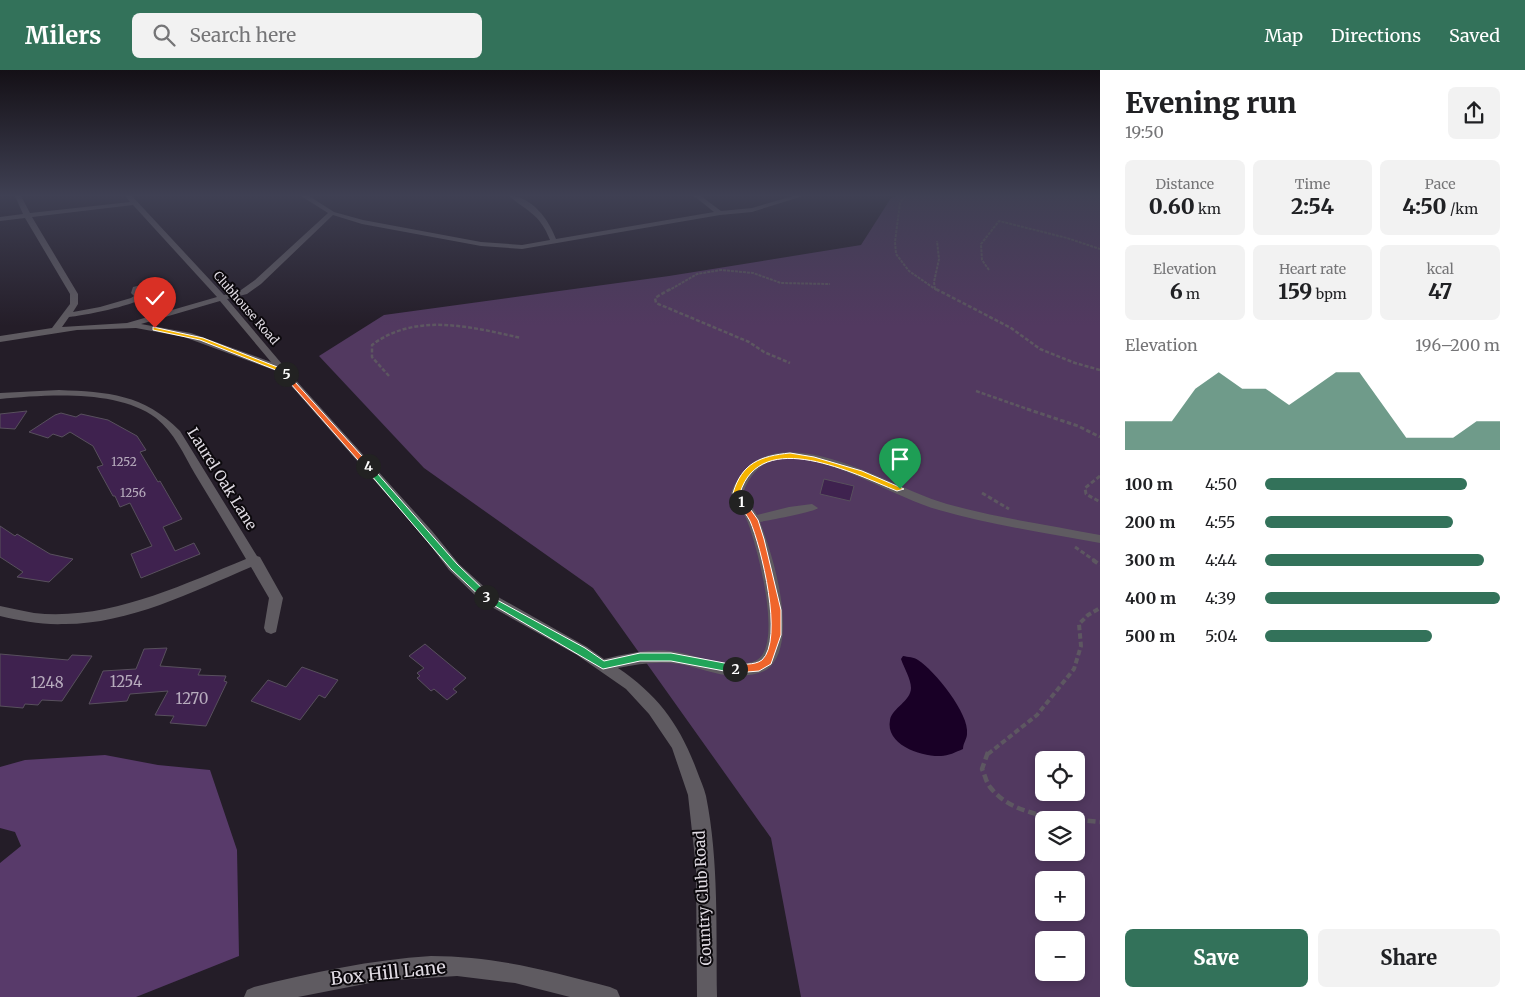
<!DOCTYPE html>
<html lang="en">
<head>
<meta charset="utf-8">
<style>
	body { margin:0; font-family:Merriweather,serif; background:#f2f2f2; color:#202124; height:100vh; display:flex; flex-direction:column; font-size:19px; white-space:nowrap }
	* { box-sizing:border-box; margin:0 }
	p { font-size:16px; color:#757577 }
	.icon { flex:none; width:28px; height:28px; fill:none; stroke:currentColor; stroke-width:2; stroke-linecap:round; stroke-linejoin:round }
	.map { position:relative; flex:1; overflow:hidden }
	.sheet { display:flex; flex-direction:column; background:#fff; width:425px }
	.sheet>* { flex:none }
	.tools { position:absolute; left:1035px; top:681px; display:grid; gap:10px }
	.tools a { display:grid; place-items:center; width:50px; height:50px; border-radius:8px; background:#fff; box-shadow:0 2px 8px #0003; font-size:25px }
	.pin { position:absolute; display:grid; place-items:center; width:42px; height:42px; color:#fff; margin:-51px -21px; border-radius:50% 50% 50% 0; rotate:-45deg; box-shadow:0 0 5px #0007 }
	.pin .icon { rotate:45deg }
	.km { position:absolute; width:25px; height:25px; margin:-12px; border-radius:50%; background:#222; color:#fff; font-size:14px; line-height:25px; text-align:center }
	.round { display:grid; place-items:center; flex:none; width:52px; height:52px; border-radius:8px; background:#f2f2f2 }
	.headline { display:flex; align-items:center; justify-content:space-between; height:85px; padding:0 25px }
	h1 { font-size:28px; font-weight:800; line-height:38px }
	.metrics { display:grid; grid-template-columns:repeat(3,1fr); gap:8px; height:85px; padding:5px 25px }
	.metrics div { display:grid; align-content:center; border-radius:8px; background:#f2f2f2; text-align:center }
	.metrics b { font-size:21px; font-weight:800 }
	.metrics small { font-size:14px; font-weight:400 }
	.metrics p { font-size:14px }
	.chart { height:140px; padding:10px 25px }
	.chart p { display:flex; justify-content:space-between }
	.chart svg { width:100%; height:90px; margin-top:5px; fill:#33725a; opacity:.7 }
	.button { display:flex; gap:10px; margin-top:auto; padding:10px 25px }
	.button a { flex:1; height:58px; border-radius:8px; background:#33725a; color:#fff; font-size:20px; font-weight:800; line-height:58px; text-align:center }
	.button a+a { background:#f2f2f2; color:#202124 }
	ul { padding:0 25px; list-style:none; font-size:16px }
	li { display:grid; grid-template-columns:80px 60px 1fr; align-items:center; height:38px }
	li i { height:12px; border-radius:6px; background:#33725a }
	header { display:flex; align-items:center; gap:30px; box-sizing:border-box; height:70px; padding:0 25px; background:#33725a; color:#fff }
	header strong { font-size:24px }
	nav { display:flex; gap:28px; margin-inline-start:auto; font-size:18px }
	.search { width:350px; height:45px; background:#f2f2f2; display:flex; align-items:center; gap:12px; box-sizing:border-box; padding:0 18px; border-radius:8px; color:#757577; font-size:19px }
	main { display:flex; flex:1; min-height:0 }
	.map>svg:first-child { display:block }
</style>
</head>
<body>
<header>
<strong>Milers</strong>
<div class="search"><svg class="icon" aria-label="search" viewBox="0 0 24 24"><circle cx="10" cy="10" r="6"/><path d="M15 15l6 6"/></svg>Search here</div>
<nav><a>Map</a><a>Directions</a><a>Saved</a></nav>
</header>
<main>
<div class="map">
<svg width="1100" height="927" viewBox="0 0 1100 927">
	<rect width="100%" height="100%" fill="#241d28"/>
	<path fill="#523960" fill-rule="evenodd" d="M896 126H1100V927H801L771 768 593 518 424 398 319 286 384 245 669 206 861 175 891 128ZM1044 690H1076V722H1044ZM1044 750H1076V782H1044ZM1044 810H1076V842H1044ZM1044 870H1076V902H1044Z"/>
	<path fill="#583a6a" d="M105 685 158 695 210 700 237 780 239 886 136 927H0V793L21 776 15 762 0 758V697L25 690Z"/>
	<path fill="#190026" d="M903 586C908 587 914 587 918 590 934 600 970 644 967 664 967 669 963 673 963 679 956 682 948 686 941 686 922 687 885 675 890 650 892 638 911 631 911 618 911 609 904 598 901 589Z"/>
	<path fill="#3f224f" stroke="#58505d" d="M27 341 15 359 0 358V344Z
		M61 343 76 347 81 344 108 350 137 366 146 380 140 382 158 412 160 411 182 449 163 457 175 481 194 473 200 484 141 508 131 484 152 476 130 433 120 437 115 426H113L97 397 103 395 93 376 70 362 62 367 53 364 48 368 29 362 55 345Z
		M824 409 854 416 850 431 820 424Z
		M0 456 15 466 17 464 50 484 73 489 49 512 17 507 23 502 0 487Z
		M425 574 466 608 453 619 457 622 447 630 434 619 431 621 417 608 420 606 417 603 424 598 409 586Z
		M167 578 160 596 201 599 198 605 226 606 224 611 227 612 206 656 170 653 174 646 155 645 168 621 130 624 127 631 89 634 103 601 136 599 144 579Z
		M0 584 68 590 72 585 92 586 62 631 42 630 38 635 25 634 23 638 0 636Z
		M302 597 338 610 325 628 319 625 300 650 251 631 268 610 286 617Z"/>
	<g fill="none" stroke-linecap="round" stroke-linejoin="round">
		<path stroke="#5d5761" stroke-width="2" stroke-dasharray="3 1" stroke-linecap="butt" d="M905 126 900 133 895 172 896 184 909 201 938 221
			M989 200 982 190 981 174 999 151 1067 168 1100 179
			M935 219 934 212 939 189 937 171
			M668 221 697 204 721 200 753 203 781 213 830 214"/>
		<path stroke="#5d5761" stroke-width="2.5" stroke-dasharray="4 2" stroke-linecap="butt" d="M670 219 655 228 656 233 749 272 764 282 790 293
			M936 219 1011 258 1040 279 1075 293 1100 300
			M389 306 372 287V275C415 242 472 257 521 268
			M976 321 1030 340"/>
		<path stroke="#5d5761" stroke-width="3" stroke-dasharray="4.5 2.5" stroke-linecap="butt" d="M1027 339 1078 356 1100 367
			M1100 406 1085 418 1086 424 1100 432
			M982 423 1009 439
			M1075 477 1095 491"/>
		<path stroke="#5d5761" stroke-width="4" stroke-dasharray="5.5 3" stroke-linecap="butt" d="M1093 490 1100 495
			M988 684 1037 645 1074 599 1081 576 1079 554 1088 545 1100 538"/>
		<path stroke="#5d5761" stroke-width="4.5" stroke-dasharray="8 4" stroke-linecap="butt" d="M988 682 982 699C985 705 986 712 990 717 1015 749 1064 748 1100 752"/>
		<path fill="#5f5b61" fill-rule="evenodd" d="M15 126H21L30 143 130 132 125 126H132L224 225 241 220 255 210 328 143 301 126H309L334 142 363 150 481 172 522 175 550 170C540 144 528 142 509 126 532 126 549 150 556 169L714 142 694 126H701L721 141 752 138 793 126H803L752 142 720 145 522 179 481 176 362 154 333 145 261 214 247 224 227 229 293 307 432 461 459 494 491 523 587 577 604 589C626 584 647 579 669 581 696 583 728 602 755 591 785 579 757 476 748 453 744 442 736 433 731 423 766 333 888 418 947 434 997 448 1049 455 1100 465V473C1047 463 991 455 939 440 892 427 829 383 780 389 761 391 749 406 743 423L757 445 789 437 812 434 818 438C815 442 770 450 760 452 773 486 798 566 771 596 763 605 745 606 735 606 715 605 697 597 679 594 658 591 638 594 618 598 658 625 680 655 697 701 700 709 704 718 706 726 719 791 716 861 717 927H697L696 798 688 725 672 678 649 644 626 619 577 585 481 531 449 500 424 467 279 302 184 267 136 258 77 260 0 272V266L52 258 70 234V224L25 148 0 151V147L23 144ZM133 135 217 227 127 253 62 257 69 247C88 245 152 233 161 216L150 213 133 217 131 223 134 226 131 228 100 237 73 242 78 234V224L32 147ZM152 218 141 224 139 222 140 220ZM220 231 271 292 191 263 141 254Z
			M59 320C108 322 144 324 180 361L257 486 260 487 283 528 276 562 271 564 266 562 264 558 269 528 251 497C192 522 129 554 65 554 42 555 22 551 0 546V536C11 538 22 541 34 543 108 551 179 516 246 489 229 460 212 432 195 404 184 385 174 362 156 348 117 319 46 325 0 329V323Z
			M431 886C495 886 549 901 610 917L617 920 620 927H570L515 913 457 906 380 911 298 927H244L247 920 254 917C313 902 371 890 431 886Z"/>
	</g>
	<linearGradient id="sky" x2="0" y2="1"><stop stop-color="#141016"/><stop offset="0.49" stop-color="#3f4053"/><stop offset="1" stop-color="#3f4053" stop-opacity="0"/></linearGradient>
	<rect width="1100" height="256" fill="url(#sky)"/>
	<path fill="#f5b400" stroke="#fff" d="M790 383 814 387 862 401 904 419 897 421C855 404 761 356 740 423L745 432 738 434 733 423C742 393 760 386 790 383Z"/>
	<path fill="#f0652b" stroke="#fff" d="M738 430H744L758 450 764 469 781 540V565L771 594 759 601 735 603 732 602V596C741 593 754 596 762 590 784 570 761 476 750 451 747 445 741 438 737 432Z"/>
	<path fill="#22a559" stroke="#fff" d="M486 524 585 578 604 591 640 583H671L735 595 740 599 735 603 671 591H640L603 599 483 529V525Z"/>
	<path fill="#22a559" stroke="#fff" d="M365 395H370L457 494 489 525V529H483L451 499 365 398Z"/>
	<path fill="#f0652b" stroke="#fff" d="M286 302 370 395V398H365L283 305V303Z"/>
	<path fill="#f5b400" stroke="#fff" d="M153 257 203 268 285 300 289 304 283 305 281 302 200 270 153 260Z"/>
	<g text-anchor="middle" stroke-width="4" stroke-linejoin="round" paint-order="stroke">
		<g font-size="12" fill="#dfdae2" stroke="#0c090d">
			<text transform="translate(246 238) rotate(49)" y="4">Clubhouse Road</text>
		</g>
		<g font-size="12" fill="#b7acbd">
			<text x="124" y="396">1252</text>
			<text x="133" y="427">1256</text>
		</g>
		<g font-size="15" fill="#dfdae2" stroke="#0c090d">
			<text transform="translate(222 409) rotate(58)" y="5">Laurel Oak Lane</text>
			<text transform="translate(703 828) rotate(-93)" y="5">Country Club Road</text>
		</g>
		<g font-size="15" fill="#b7acbd">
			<text x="126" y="617">1254</text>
			<text x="47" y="618">1248</text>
			<text x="192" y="634">1270</text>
		</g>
		<g font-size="18" fill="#dfdae2" stroke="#0c090d">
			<text transform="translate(388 903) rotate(-6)" y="6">Box Hill Lane</text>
		</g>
	</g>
</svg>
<div class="tools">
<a><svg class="icon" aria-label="locate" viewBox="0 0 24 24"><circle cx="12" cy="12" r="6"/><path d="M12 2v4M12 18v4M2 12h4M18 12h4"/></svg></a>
<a><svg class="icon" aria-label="layers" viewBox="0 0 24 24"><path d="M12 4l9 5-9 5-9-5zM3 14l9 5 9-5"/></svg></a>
<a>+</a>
<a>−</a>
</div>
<div class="pin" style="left:900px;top:419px;background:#1e9e55"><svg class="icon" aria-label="arrive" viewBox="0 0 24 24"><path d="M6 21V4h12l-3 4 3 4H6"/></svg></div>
<div class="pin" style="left:155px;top:258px;background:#d93025"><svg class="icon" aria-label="check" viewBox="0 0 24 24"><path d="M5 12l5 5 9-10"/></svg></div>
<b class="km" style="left:741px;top:432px">1</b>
<b class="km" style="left:735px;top:599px">2</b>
<b class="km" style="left:486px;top:527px">3</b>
<b class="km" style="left:368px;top:396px">4</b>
<b class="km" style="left:286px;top:304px">5</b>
</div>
<section class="sheet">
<div class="headline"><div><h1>Evening run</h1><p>19:50</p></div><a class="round"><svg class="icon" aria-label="share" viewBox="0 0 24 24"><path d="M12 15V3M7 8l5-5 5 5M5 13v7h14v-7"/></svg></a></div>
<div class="metrics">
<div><p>Distance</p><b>0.60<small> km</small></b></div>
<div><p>Time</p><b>2:54</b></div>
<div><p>Pace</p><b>4:50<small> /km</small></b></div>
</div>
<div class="metrics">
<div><p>Elevation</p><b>6<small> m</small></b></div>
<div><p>Heart rate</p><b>159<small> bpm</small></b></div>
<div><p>kcal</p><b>47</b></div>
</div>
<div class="chart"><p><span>Elevation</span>196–200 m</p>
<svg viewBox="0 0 160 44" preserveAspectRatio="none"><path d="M0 44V30L10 30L20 30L30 14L40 6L50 14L60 14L70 22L80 14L90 6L100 6L110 22L120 38L130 38L140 38L150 30L160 30V44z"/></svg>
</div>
<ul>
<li><b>100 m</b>4:50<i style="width:86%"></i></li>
<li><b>200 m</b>4:55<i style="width:80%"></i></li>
<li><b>300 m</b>4:44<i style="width:93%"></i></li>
<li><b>400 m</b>4:39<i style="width:100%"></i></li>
<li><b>500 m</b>5:04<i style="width:71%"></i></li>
</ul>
<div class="button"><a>Save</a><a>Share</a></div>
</section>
</main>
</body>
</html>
